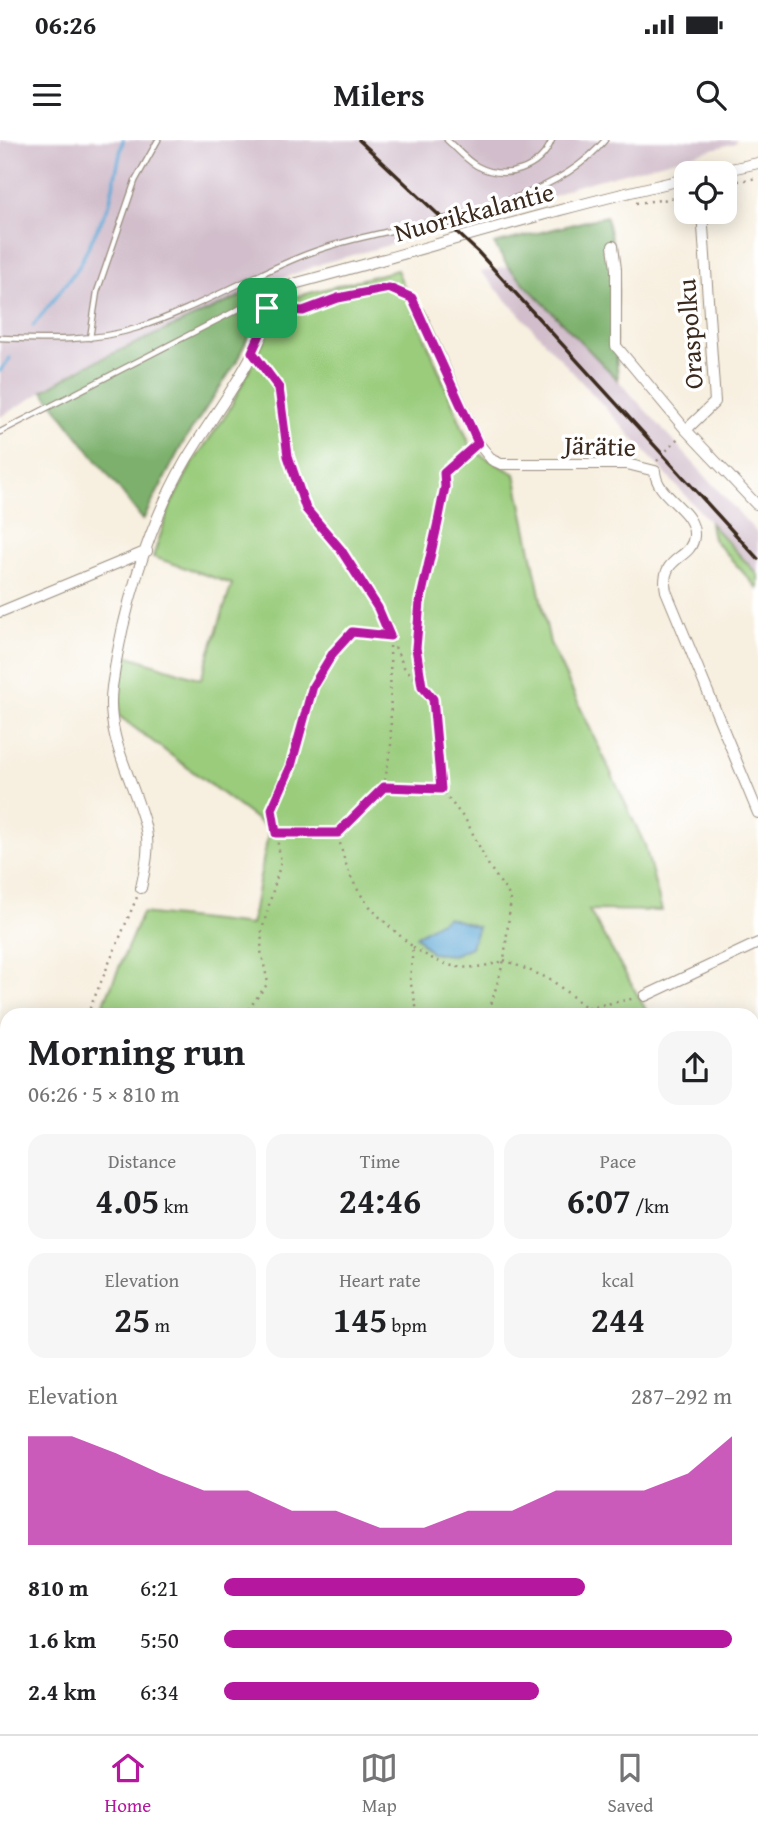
<!DOCTYPE html>
<html lang="en">
<head>
<meta charset="utf-8">
<style>
	body { margin:0; font-family:"Gentium Book Plus",serif; background:#f6f6f6; color:#202124; height:100vh; display:flex; flex-direction:column; font-size:26px; white-space:nowrap }
	* { box-sizing:border-box; margin:0 }
	p { font-size:23px; color:#757577 }
	.icon { flex:none; width:38px; height:38px; fill:none; stroke:currentColor; stroke-width:2; stroke-linecap:round; stroke-linejoin:round }
	.map { position:relative; flex:1; overflow:hidden }
	.details { position:absolute; left:0px; top:868px; width:760px; height:726px; display:flex; flex-direction:column; background:#fff; border-radius:21px 21px 0 0; box-shadow:0 4px 18px #0003 }
	.details>* { flex:none }
	.controls { position:absolute; left:674px; top:21px; display:grid; gap:14px }
	.controls a { display:grid; place-items:center; width:63px; height:63px; border-radius:14px; background:#fff; box-shadow:0 4px 18px #0003; font-size:35px }
	.pin { position:absolute; display:grid; place-items:center; width:60px; height:60px; color:#fff; margin:-30px; border-radius:14px; box-shadow:0 4px 10px #0006 }
	.round { display:grid; place-items:center; flex:none; width:74px; height:74px; border-radius:21px; background:#f6f6f6 }
	.overview { display:flex; align-items:center; justify-content:space-between; height:119px; padding:0 28px }
	h1 { font-size:38px; font-weight:800; line-height:52px }
	.figures { display:grid; grid-template-columns:repeat(3,1fr); gap:10px; height:119px; padding:7px 28px }
	.figures div { display:grid; align-content:center; border-radius:18px; background:#f6f6f6; text-align:center }
	.figures b { font-size:35px; font-weight:800 }
	.figures small { font-size:19px; font-weight:400 }
	.figures p { font-size:19px }
	.chart { height:196px; padding:14px 28px }
	.chart p { display:flex; justify-content:space-between }
	.chart svg { width:100%; height:126px; margin-top:7px; fill:#b5179e; opacity:.7 }
	ul { padding:0 28px; list-style:none; font-size:23px }
	li { display:grid; grid-template-columns:112px 84px 1fr; align-items:center; height:52px }
	li i { height:18px; border-radius:9px; background:#b5179e }
	.status { display:flex; justify-content:space-between; align-items:center; height:49px; padding:0 35px; background:#fff; direction:ltr }
	.status svg { height:19px; fill:currentColor }
	header { display:flex; justify-content:space-between; align-items:center; height:91px; padding:0 28px; background:#fff; font-size:32px; font-weight:800 }
	.dock { display:flex; justify-content:space-around; align-items:center; height:98px; border-top:2px solid #e0e0e0; background:#fff; font-size:19px; color:#757577 }
	.dock a { display:grid; justify-items:center; gap:4px }
	.dock .current { color:#b5179e }
	.map>svg:first-child { display:block }
</style>
</head>
<body>
<div class="status"><b>06:26</b><svg viewBox="0 0 49 12"><path d="M0 12V9h3v3zM5 12V6h3v6zM10 12V3h3v9zM15 12V0h3v12zM26 1h20v11H26zM47 4h2v5h-2z"/></svg></div>
<header><svg class="icon" aria-label="menu" viewBox="0 0 24 24"><path d="M4 6h16M4 12h16M4 18h16"/></svg>Milers<svg class="icon" aria-label="search" viewBox="0 0 24 24"><circle cx="10" cy="10" r="6"/><path d="M15 15l6 6"/></svg></header>
<div class="map">
<svg width="758" height="1594" viewBox="0 0 758 1594">
	<rect width="100%" height="100%" fill="#fff"/>
	<filter id="ink" filterUnits="userSpaceOnUse"><feTurbulence type="fractalNoise" baseFrequency=".0143" numOctaves="2"/><feDisplacementMap in="SourceGraphic" scale="14" xChannelSelector="R" yChannelSelector="G"/><feConvolveMatrix kernelMatrix="1 2 1 2 8 2 1 2 1" color-interpolation-filters="sRGB"/></filter>
	<filter id="wash" filterUnits="userSpaceOnUse"><feTurbulence type="fractalNoise" baseFrequency=".00686" numOctaves="4" result="noise"/><feDisplacementMap in="SourceGraphic" scale="28" xChannelSelector="R" yChannelSelector="G"/><feGaussianBlur stdDeviation="1.57" result="paint"/><feColorMatrix in="noise" values="0 0 0 0 0 0 0 0 0 0 0 0 0 0 0 0 0 1.4 0 .05"/><feComposite in="paint" operator="in"/></filter>
	<g filter="url(#wash)">
		<rect width="100%" height="100%" fill="#f7efdf"/>
		<path fill="#d1bdcb" d="M0 0H736L735 3 572 47 534 66 323 123 278 140 88 225 0 277Z
			M507 127 618 240 758 394V435L481 132Z"/>
		<path fill="#9acc7c" stroke="#6a7b4d" stroke-width="2" d="M397 130 472 310 515 334 550 503 645 705 662 771 589 770 649 875H99L142 773 251 785 269 689 119 576 123 514 201 539 232 444 153 417 171 364 192 324 228 272 267 194 275 162Z
			M710 383 758 435V449L713 399Z
			M758 1290V1380L753 1383V1293Z
			M758 1516V1594H530L528 1587H752L753 1519Z"/>
		<path fill="#7bb06c" stroke="#5b6d45" stroke-width="2" d="M606 76 618 128 615 198 618 240 508 127 494 104Z
			M252 151 257 178 236 223 183 303 143 380 43 251 88 225Z
			M7 1171V1494L0 1474V1178Z
			M549 1587H731L734 1594H550Z"/>
		<path fill="#5ea8d6" stroke="#4c697a" stroke-width="2" d="M447 777 478 787 471 807 453 815 431 813 416 796Z"/>
		<g fill="none" stroke-linecap="round" stroke-linejoin="round">
			<path stroke="#5ea8d6" stroke-width="3.5" d="M33 186 78 128 109 65 123 0
				M0 231 10 218"/>
		</g>
	</g>
	<g filter="url(#ink)">
		<g fill="none" stroke-linecap="round" stroke-linejoin="round">
			<g stroke="#998c7e" stroke-width="7">
				<path id="service" d="M447 0C456 8 466 20 477 26 505 41 540 30 552 0
					M0 198C45 200 94 202 137 188 196 169 250 136 307 114 397 80 542 77 605 0
					M90 198 97 152 135 41 158 0
					M0 292 241 168H267"/>
			</g>
			<g stroke="#998c7e" stroke-width="12">
				<path id="minor" d="M713 33 758 23
					M613 106 616 129V206L686 290 756 364
					M420 172 478 303 492 320 501 324H627L655 331C656 358 696 369 694 396 692 421 659 415 666 451L758 673
					M686 290 715 262 702 72
					M0 472 147 411
					M141 748C145 729 150 710 146 690 135 641 105 600 112 547 122 473 148 385 186 320 210 280 241 241 260 198 265 184 265 170 270 157L286 146C419 111 551 69 686 39
					M645 856 758 803
					M752 1140 758 1137
					M0 1161 7 1154
					M752 1445 758 1443
					M0 1514 7 1527
					M49 1587 53 1594
					M455 1587 456 1594
					M167 1594 190 1587"/>
			</g>
			<path stroke="#998c7e" stroke-width="2.5" stroke-dasharray="2 5" stroke-linecap="butt" d="M724 43 758 38
				M636 63 686 57
				M277 170C312 177 394 127 415 164
				M260 222 279 248 288 316 306 369 341 410 378 469 404 527 434 559 441 649 467 682 489 726 511 758 504 820 488 875
				M657 321 678 298
				M390 499 391 605 384 647 338 693C349 752 369 769 413 807L410 840 418 875
				M422 546C416 504 418 465 428 423 434 393 446 364 444 333L470 309
				M384 647 440 649
				M276 693H336
				M413 807C446 829 463 832 501 822
				M504 820 550 839 587 868 636 858
				M87 875 137 757
				M244 875 268 843 261 811 262 790 281 722 272 669 291 626 313 546 333 513 352 492 390 496
				M752 1372 758 1369
				M0 1554 7 1565
				M26 1587 32 1594
				M547 1587 548 1594
				M741 1587 744 1594
				M281 1594 282 1587"/>
			<use href="#service" stroke="#fff" stroke-width="4.5"/>
			<use href="#minor" stroke="#fff" stroke-width="10"/>
			<path stroke="#3b2a1e" stroke-width="3.5" d="M359 0 478 112 758 419"/>
		</g>
	</g>
	<g fill="none" stroke-linecap="round" stroke-linejoin="round" filter="url(#ink)">
		<g stroke="#fff" stroke-width="14">
			<path id="route" d="M389 148 412 158 478 303 444 333 445 347 438 382 420 462 416 508 422 546 433 559 441 649 384 647 338 693H276L272 669 291 626 313 546 333 513 352 492 390 496 378 468 341 410 306 369 288 316 279 248 252 212 263 188 267 168 303 171 338 158Z"/>
		</g>
		<use href="#route" stroke="#b5179e" stroke-width="9"/>
	</g>
	<g text-anchor="middle" stroke-width="7" stroke-linejoin="round" paint-order="stroke">
		<g font-size="26" fill="#3b2a1e" stroke="#fff">
			<text transform="translate(474 72) rotate(-15)" y="9">Nuorikkalantie</text>
			<text transform="translate(690 194) rotate(-94)" y="9">Oraspolku</text>
			<text transform="translate(600 306) rotate(2)" y="9">Järätie</text>
		</g>
	</g>
</svg>
<div class="controls">
<a><svg class="icon" aria-label="locate" viewBox="0 0 24 24"><circle cx="12" cy="12" r="6"/><path d="M12 2v4M12 18v4M2 12h4M18 12h4"/></svg></a>
</div>
<div class="pin" style="left:267px;top:168px;background:#1e9e55"><svg class="icon" aria-label="arrive" viewBox="0 0 24 24"><path d="M6 21V4h12l-3 4 3 4H6"/></svg></div>
<section class="details">
<div class="overview"><div><h1>Morning run</h1><p>06:26 · 5 × 810 m</p></div><a class="round"><svg class="icon" aria-label="share" viewBox="0 0 24 24"><path d="M12 15V3M7 8l5-5 5 5M5 13v7h14v-7"/></svg></a></div>
<div class="figures">
<div><p>Distance</p><b>4.05<small> km</small></b></div>
<div><p>Time</p><b>24:46</b></div>
<div><p>Pace</p><b>6:07<small> /km</small></b></div>
</div>
<div class="figures">
<div><p>Elevation</p><b>25<small> m</small></b></div>
<div><p>Heart rate</p><b>145<small> bpm</small></b></div>
<div><p>kcal</p><b>244</b></div>
</div>
<div class="chart"><p><span>Elevation</span>287–292 m</p>
<svg viewBox="0 0 160 44" preserveAspectRatio="none"><path d="M0 44V6L10 6L20 12L30 19L40 25L50 25L60 32L70 32L80 38L90 38L100 32L110 32L120 25L130 25L140 25L150 19L160 6V44z"/></svg>
</div>
<ul>
<li><b>810 m</b>6:21<i style="width:71%"></i></li>
<li><b>1.6 km</b>5:50<i style="width:100%"></i></li>
<li><b>2.4 km</b>6:34<i style="width:62%"></i></li>
</ul>
</section>
</div>
<nav class="dock">
<a class="current"><svg class="icon" aria-label="home" viewBox="0 0 24 24"><path d="M3 11l9-7 9 7M6 9v11h12V9"/></svg>Home</a>
<a><svg class="icon" aria-label="map" viewBox="0 0 24 24"><path d="M3 6l6-2 6 2 6-2v14l-6 2-6-2-6 2zM9 4v14M15 6v14"/></svg>Map</a>
<a><svg class="icon" aria-label="saved" viewBox="0 0 24 24"><path d="M7 4h10v16l-5-4-5 4z"/></svg>Saved</a>
</nav>
</body>
</html>
